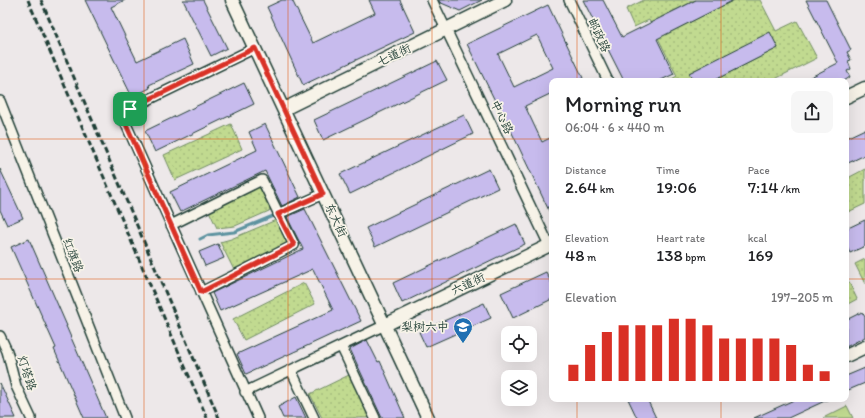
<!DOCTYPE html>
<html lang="en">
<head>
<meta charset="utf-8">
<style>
	body { margin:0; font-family:Itim,"LXGW WenKai TC",sans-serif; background:#f6f6f6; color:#202124; height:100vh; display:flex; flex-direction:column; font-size:15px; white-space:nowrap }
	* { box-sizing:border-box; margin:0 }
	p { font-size:13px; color:#757577 }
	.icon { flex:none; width:22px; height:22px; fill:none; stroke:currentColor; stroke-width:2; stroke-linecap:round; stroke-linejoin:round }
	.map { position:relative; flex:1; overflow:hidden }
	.sheet { position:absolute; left:549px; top:78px; width:300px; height:324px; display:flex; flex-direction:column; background:#fff; border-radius:8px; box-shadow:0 4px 16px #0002 }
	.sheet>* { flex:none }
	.fabs { position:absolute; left:501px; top:326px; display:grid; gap:8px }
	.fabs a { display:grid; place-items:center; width:36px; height:36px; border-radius:8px; background:#fff; box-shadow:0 4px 16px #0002; font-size:20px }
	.pin { position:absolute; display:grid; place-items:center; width:34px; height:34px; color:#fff; margin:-17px; border-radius:8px; box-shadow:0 2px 6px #0006 }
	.round { display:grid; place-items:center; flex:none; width:42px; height:42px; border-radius:8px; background:#f6f6f6 }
	.summary { display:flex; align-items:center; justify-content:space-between; height:68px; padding:0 16px }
	h1 { font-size:22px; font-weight:600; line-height:30px }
	.figures { display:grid; grid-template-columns:repeat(3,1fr); gap:6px; height:68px; padding:4px 16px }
	.figures div { display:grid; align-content:center }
	.figures b { font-size:17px; font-weight:600 }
	.figures small { font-size:11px; font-weight:400 }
	.figures p { font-size:11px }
	.chart { height:112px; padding:8px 16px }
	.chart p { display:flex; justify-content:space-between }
	.chart svg { width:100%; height:72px; margin-top:4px; stroke:#d93025; stroke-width:6 }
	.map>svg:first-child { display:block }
</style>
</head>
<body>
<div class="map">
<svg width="865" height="418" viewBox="0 0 865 418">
	<defs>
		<pattern id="park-dots" width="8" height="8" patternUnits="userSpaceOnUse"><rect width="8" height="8" fill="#c1da90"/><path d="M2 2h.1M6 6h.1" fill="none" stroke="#a5bc7d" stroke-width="1.8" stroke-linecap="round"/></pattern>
	</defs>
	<rect width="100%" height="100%" fill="#ede8e9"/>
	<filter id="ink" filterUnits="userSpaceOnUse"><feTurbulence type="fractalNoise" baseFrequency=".025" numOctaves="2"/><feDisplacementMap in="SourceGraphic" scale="8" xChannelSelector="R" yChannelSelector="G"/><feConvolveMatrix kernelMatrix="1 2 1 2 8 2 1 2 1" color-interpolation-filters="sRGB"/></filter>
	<g filter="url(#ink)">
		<path fill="url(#park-dots)" stroke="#708c62" d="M644 0H696L661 17 669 33 734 0H760L776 31 797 21 817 58 771 81H713L778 48 770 33 689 73 693 81H668L677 76 649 20 634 27 626 9Z
			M231 124 242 149 175 180 164 155Z
			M865 169V204L846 213V179Z
			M259 186 271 208 269 211 235 226 217 228 209 211Z
			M276 220 288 244 234 270 220 242 231 239Z
			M865 259V284L855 264Z
			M846 276 857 299 846 305Z
			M304 283 315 304 244 340 233 319Z
			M349 375 370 418H322L310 394Z"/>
		<path fill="#c1da90" stroke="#708c62" d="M847 406 853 418H823Z"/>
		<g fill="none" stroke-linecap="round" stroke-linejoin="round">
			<path stroke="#5d93a0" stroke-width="3" d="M200 239 208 235 234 232 273 216"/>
		</g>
		<path fill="#c7bbed" stroke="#1f3d34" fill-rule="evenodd" d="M85 0H125L111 7 137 61 183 39 194 64 149 85 150 88 132 97Z
			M183 0H203L227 48 211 56Z
			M282 0H292L313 43 375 13 369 0H400L415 32 303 85 267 7Z
			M439 0H482L460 11 439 2Z
			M583 0H603L622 37 696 0H734L657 39 674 74 659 81H624Z
			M806 0H826L851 50 847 52 851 60 848 61 851 69 847 71 850 77 844 81H803L838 63Z
			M548 5 583 78 577 81H552V93L525 106 542 142 552 137V217L504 116 503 117 467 44ZM537 35 553 68 514 87 498 54Z
			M770 32 778 48 713 81H693L689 73Z
			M437 61 447 80 323 140 314 120Z
			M244 83 254 104 155 152 145 131Z
			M464 115 473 134 350 194 340 174Z
			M265 124 300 197 282 206 265 171 180 212 170 192 257 150 249 132Z
			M865 129V155L846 164V138Z
			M0 169 23 218 7 225 0 210Z
			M489 169 498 188 375 247 366 228Z
			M305 209 361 321 246 374 237 354 333 310 313 269 220 311 212 293 303 249 287 217Z
			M865 220V246L850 253 846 245V229Z
			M516 224 525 244 402 303 393 283Z
			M29 239 67 326H66L106 418H84L54 349 56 348 11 247Z
			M218 244 224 258 205 266 199 252Z
			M546 272 552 284V299L513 318 501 293Z
			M484 303 491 318 426 347 419 332Z
			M862 312 865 317V337L846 347V320Z
			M367 340 378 362 380 361 405 418H382L350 349Z
			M865 368V383L846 391V376Z
			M0 383 16 418H0Z
			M296 397 306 418H283L278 407Z
			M628 399H647L656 418H637Z
			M796 399H829L788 418H754Z"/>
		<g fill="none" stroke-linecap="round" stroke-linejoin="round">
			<g stroke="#1f3d34" stroke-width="12">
				<path id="street" d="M432 0 549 245
					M569 0 608 81
					M255 48 121 113 258 418
					M0 101 125 418
					M278 214 323 194
					M171 225 262 180 294 245 201 292
					M0 336 7 351 16 386 31 418
					M341 346 375 418
					M291 370 314 418
					M245 392 385 325"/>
			</g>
			<g stroke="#1f3d34" stroke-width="15">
				<path id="secondary" d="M232 0 428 418
					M846 97 865 88
					M284 109 505 0
					M385 325 552 244
					M846 356 865 347"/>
			</g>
			<use href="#street" stroke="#f7f3e8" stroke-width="9"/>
			<use href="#secondary" stroke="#f7f3e8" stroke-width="12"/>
			<path stroke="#1f3d34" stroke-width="3" stroke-dasharray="6 3" stroke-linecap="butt" d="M28 0 207 418
				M41 0 219 418"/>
		</g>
	</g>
	<g fill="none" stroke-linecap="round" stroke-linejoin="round" filter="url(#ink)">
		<g stroke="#fff" stroke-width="8">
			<path id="route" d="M255 48 323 194 278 214 294 245 201 292 121 113Z"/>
		</g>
		<use href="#route" stroke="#d93025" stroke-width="5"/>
	</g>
	<path fill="none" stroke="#de580e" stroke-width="1" stroke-opacity="0.55" d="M144 0V418M288 0V418M432 0V418M577 0V81M721 0V81M0 139H552M846 139H865M0 279H552M846 279H865M577 399V418M721 399V418"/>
	<defs>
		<g id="school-pin" transform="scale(1)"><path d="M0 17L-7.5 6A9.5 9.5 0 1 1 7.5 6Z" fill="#1f6fb2" stroke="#f7f3e8"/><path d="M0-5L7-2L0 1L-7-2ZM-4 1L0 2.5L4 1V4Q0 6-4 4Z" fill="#fff"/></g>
	</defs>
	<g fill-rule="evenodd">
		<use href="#school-pin" x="463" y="327"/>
	</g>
	<g text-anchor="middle" stroke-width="3.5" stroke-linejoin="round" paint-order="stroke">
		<g font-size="12" fill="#1f3d34" stroke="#f7f3e8">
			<text transform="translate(599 35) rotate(65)" y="4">邮政路</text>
			<text transform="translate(394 55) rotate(-26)" y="4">七道街</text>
			<text transform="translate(502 117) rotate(64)" y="4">中心路</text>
			<text transform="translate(336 220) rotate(65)" y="4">东大街</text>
			<text transform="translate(73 255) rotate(69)" y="4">红旗路</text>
			<text transform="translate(468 284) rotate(-26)" y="4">六道街</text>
			<text transform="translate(27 373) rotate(72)" y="4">灯塔路</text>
		</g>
		<g font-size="12" fill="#1f3d34" stroke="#f7f3e8" text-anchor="end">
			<text x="449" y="331">梨树六中</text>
		</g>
	</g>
</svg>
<div class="fabs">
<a><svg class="icon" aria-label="locate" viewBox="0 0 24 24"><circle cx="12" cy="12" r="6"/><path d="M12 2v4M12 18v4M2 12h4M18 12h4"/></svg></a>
<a><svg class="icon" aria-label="layers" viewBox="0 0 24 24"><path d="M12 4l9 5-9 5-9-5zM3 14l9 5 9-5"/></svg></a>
</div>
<div class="pin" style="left:130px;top:109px;background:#1e9e55"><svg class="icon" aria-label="arrive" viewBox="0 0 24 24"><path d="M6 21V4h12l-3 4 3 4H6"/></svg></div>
<section class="sheet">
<div class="summary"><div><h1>Morning run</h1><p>06:04 · 6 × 440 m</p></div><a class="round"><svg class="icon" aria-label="share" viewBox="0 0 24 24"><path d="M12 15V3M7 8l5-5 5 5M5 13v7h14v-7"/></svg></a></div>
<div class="figures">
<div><p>Distance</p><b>2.64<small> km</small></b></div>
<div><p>Time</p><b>19:06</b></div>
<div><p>Pace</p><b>7:14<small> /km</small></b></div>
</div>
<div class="figures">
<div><p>Elevation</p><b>48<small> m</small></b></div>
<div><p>Heart rate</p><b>138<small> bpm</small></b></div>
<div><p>kcal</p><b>169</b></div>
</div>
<div class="chart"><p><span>Elevation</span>197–205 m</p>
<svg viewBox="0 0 160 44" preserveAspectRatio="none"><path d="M5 44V34M15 44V22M25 44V14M35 44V10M45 44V10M55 44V10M65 44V6M75 44V6M85 44V10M95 44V18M105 44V18M115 44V18M125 44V18M135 44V22M145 44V34M155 44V38"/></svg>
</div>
</section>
</div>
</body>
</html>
